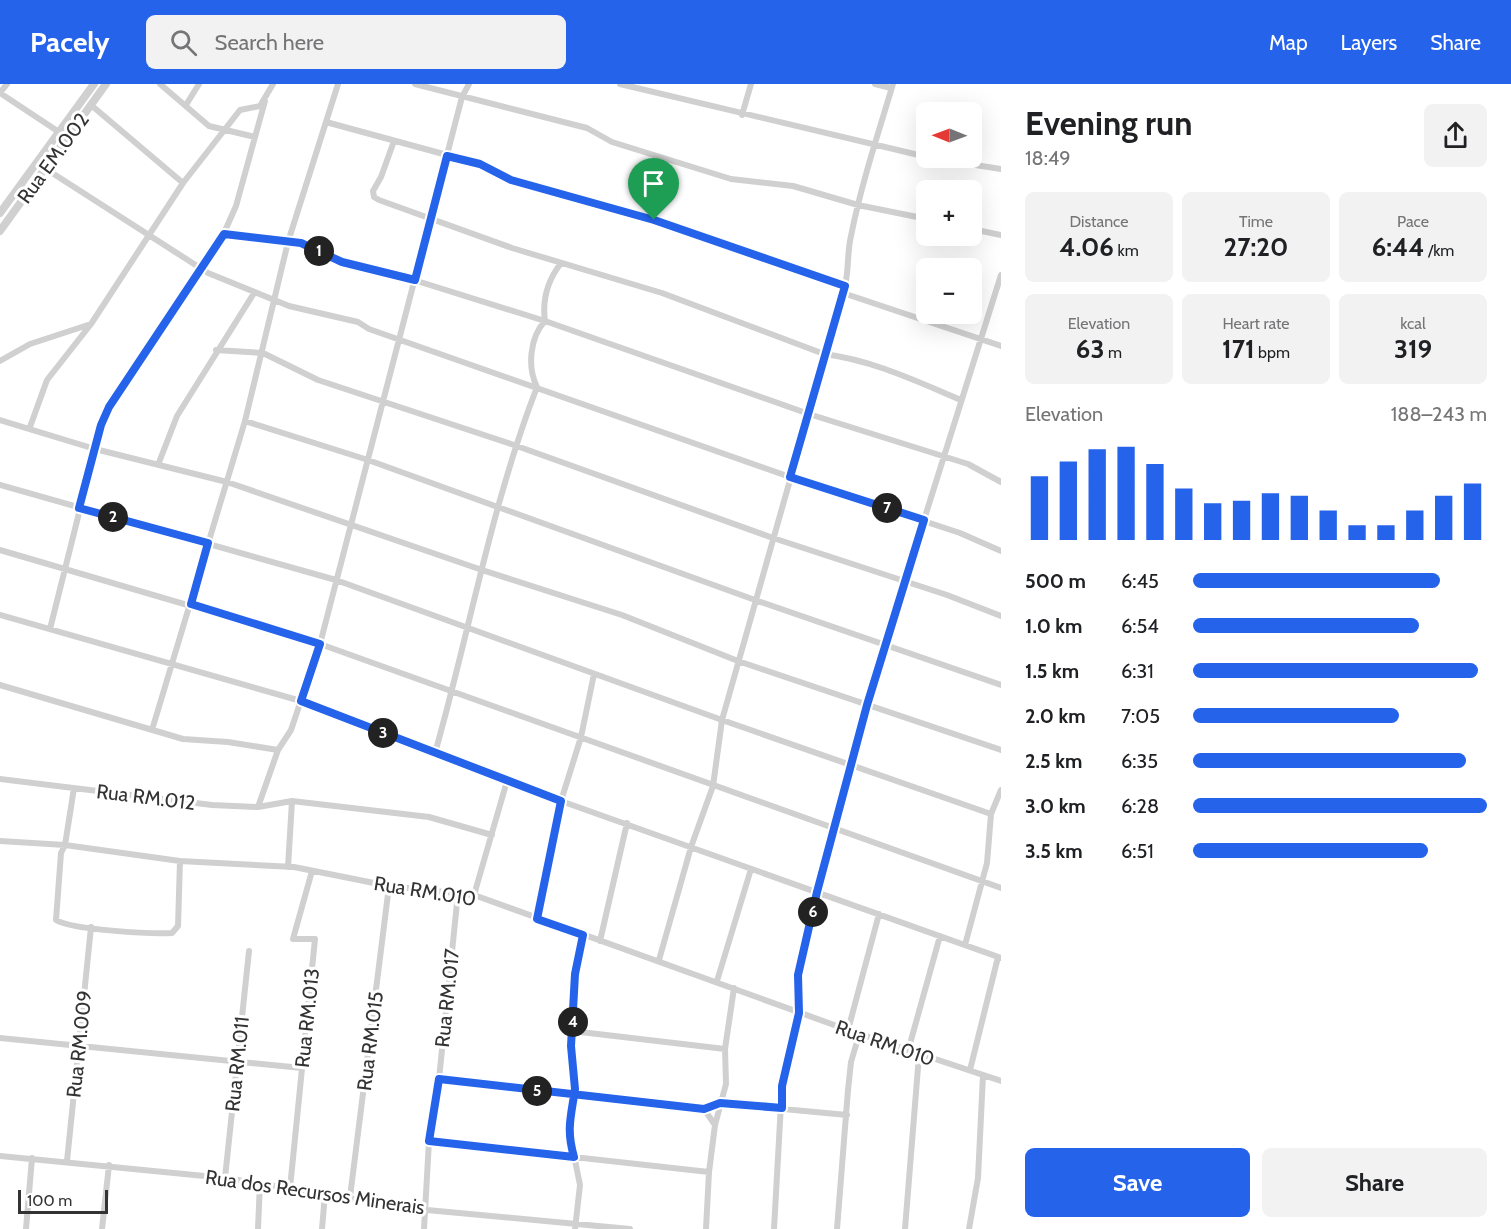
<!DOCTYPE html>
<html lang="en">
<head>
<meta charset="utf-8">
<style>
	body { margin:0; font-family:Cabin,sans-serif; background:#f2f2f2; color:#202124; height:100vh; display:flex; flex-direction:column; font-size:22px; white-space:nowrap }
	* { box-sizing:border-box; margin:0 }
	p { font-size:20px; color:#757577 }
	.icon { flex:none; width:33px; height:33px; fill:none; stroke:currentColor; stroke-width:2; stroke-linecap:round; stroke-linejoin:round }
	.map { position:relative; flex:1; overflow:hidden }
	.side { display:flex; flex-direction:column; background:#fff; width:510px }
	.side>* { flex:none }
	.needle { width:39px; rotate:271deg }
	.controls { position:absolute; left:916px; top:18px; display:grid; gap:12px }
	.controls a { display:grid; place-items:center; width:66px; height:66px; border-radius:9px; background:#fff; box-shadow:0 6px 24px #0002; font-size:30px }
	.scale { position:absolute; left:18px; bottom:15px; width:90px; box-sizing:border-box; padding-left:6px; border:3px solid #333; border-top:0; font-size:16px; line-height:21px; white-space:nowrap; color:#333; -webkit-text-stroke:4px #fff; paint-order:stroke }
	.pin { position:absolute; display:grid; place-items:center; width:51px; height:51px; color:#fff; margin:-62px -26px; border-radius:50% 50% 50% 0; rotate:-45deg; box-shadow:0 0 6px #0007 }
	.pin .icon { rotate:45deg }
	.km { position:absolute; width:30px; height:30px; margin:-15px; border-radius:50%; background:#222; color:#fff; font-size:16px; line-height:30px; text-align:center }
	.round { display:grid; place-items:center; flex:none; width:63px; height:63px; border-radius:9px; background:#f2f2f2 }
	.summary { display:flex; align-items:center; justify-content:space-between; height:102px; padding:0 24px }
	h1 { font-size:33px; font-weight:700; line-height:45px }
	.metrics { display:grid; grid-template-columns:repeat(3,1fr); gap:9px; height:102px; padding:6px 24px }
	.metrics div { display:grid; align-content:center; border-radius:9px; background:#f2f2f2; text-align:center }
	.metrics b { font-size:26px; font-weight:700 }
	.metrics small { font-size:16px; font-weight:400 }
	.metrics p { font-size:16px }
	.chart { height:168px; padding:12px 24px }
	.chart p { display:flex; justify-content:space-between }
	.chart svg { width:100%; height:108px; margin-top:6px; stroke:#2563eb; stroke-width:6 }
	.button { display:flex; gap:12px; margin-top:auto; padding:12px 24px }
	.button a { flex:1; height:69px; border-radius:9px; background:#2563eb; color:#fff; font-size:24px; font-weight:700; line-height:69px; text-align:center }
	.button a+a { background:#f2f2f2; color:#202124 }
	ul { padding:0 24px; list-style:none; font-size:20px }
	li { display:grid; grid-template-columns:96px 72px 1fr; align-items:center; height:45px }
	li i { height:15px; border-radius:8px; background:#2563eb }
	header { display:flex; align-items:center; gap:36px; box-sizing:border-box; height:84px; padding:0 30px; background:#2563eb; color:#fff }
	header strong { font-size:28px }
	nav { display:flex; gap:33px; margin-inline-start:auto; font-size:21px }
	.search { width:420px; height:54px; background:#f2f2f2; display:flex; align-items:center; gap:15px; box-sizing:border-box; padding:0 21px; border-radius:9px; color:#757577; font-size:22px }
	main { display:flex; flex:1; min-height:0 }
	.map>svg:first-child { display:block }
</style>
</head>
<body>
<header>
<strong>Pacely</strong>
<div class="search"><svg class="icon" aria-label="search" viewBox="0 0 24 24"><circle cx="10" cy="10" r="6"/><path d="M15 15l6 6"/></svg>Search here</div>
<nav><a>Map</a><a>Layers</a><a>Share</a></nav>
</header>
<main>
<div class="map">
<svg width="1001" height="1145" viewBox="0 0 1001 1145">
	<rect width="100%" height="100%" fill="#fff"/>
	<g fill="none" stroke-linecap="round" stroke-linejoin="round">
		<path stroke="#d0d0d0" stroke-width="6" d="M160 0 209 42 255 53 265 17
			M415 0 587 44 612 58 731 95 793 102 858 121 927 135
			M620 0 927 73
			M875 0 891 4
			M0 9 68 54
			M0 9 7 0
			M91 21 183 99
			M186 21 199 0
			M742 31 751 0
			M326 38 480 80 511 96 654 136 845 202
			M394 57 381 93 373 107 374 113 379 116 512 164 662 209 824 270C872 276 916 297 961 316
			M931 74 1001 85
			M46 85 208 189 289 222 358 238 369 245 790 393 960 449 1001 467
			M972 145 1001 151
			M224 149 301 159 342 178 398 191 545 237 809 330 968 380 1001 398
			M843 209 1001 262
			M216 266 263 269 318 296 514 361 773 454 947 511 1001 532
			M0 277 30 260 91 240
			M0 336 95 365 227 398 482 486 622 531 738 577 1001 666
			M245 337 368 376 755 516 1001 601
			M30 343 47 296 91 240 183 99 240 26 260 22 273 0
			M158 381 177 332 254 209
			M0 401 336 496 722 636 991 730
			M0 466 320 560 1001 804
			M0 531 301 617 561 717 1001 874
			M50 545 101 341 118 308 224 149 236 122 255 53
			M0 601 183 655 228 658 278 666
			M152 646 245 337 288 158 338 0
			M435 669C470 546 491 422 537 303 527 283 530 253 545 237 542 216 548 196 561 179
			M0 695 212 721 258 723 292 717 429 733 492 751
			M74 704 65 761 61 769 56 836C72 846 151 850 172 849L178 842 180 777
			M258 723 278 666 291 646 320 560 462 13 469 0
			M0 757 65 761 180 777 294 783 389 802 474 811 848 946 1001 997
			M288 783 292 717
			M474 811 507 697
			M537 835 561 717 581 653 594 590
			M600 857 627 739
			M965 861 987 779 991 730 1001 706
			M659 876 691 763 713 702 722 636 845 202C849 185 847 168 851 152 861 101 878 50 893 0
			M717 897 751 785
			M848 946 879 830
			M572 947 725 965
			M0 954 302 984
			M908 967 940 852
			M970 986 998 873
			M439 995 704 1025 720 1019 847 1031
			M704 1025 715 1041
			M429 1057 709 1088
			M0 1072 225 1094 427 1126 630 1145
			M67 1077 91 843
			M225 1094 249 867
			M290 1104 315 855H293L312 787
			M350 1113 389 802
			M26 1145 32 1074
			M102 1145 109 1081
			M258 1145 260 1099
			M322 1145 325 1110
			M424 1145 429 1057 439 995 458 809
			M575 1145 580 1101 568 1042 575 1005 571 962 575 890 583 851
			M706 1145 709 1088 715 1041 726 1000 725 965 734 904
			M774 1145 782 1002 799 929 798 891 817 808 885 560 1001 191
			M837 1145 848 1006 851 978 859 951
			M905 1145 919 971
			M969 1145 978 1094 983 991"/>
		<path stroke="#d0d0d0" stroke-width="8" d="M0 129 94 0
			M0 147 106 0"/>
	</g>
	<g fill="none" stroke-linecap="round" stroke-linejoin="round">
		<g stroke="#fff" stroke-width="12">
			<path id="route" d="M654 136 511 96 480 80 447 72 415 196 342 178 301 159 224 150 109 323 101 341 79 424 208 459 191 520 320 560 301 617 561 717 537 835 583 851 575 890 571 962 575 1005C571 1033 566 1045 574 1073L429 1057 439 995 704 1025 720 1019 782 1024V1002L799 929 798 891 817 808 867 621 924 436 790 393 845 202 654 136"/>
		</g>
		<use href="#route" stroke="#2563eb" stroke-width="8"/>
	</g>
	<g text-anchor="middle" stroke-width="6" stroke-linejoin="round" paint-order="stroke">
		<g font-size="20" fill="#333" stroke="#fff">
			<text transform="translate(53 74) rotate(-54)" y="7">Rua EM.002</text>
			<text transform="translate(146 713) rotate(7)" y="7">Rua RM.012</text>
			<text transform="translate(425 807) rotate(9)" y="7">Rua RM.010</text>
			<text transform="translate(447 914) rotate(-84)" y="7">Rua RM.017</text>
			<text transform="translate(307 934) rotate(-84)" y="7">Rua RM.013</text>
			<text transform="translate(370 957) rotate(-83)" y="7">Rua RM.015</text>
			<text transform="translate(885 959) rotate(19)" y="7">Rua RM.010</text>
			<text transform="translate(79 960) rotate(-84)" y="7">Rua RM.009</text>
			<text transform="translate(237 980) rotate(-84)" y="7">Rua RM.011</text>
			<text transform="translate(315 1108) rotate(8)" y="7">Rua dos Recursos Minerais</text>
		</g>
	</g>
</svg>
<div class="controls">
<a><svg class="needle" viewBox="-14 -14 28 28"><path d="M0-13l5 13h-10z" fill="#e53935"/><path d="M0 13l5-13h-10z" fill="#757577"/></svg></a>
<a>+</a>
<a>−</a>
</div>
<div class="scale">100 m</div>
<div class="pin" style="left:654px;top:136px;background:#1e9e55"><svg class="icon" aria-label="arrive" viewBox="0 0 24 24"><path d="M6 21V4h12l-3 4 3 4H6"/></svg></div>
<b class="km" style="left:319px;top:167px">1</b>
<b class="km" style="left:113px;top:433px">2</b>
<b class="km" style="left:383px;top:649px">3</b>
<b class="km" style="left:573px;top:938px">4</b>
<b class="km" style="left:537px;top:1007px">5</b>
<b class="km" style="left:813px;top:828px">6</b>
<b class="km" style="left:887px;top:424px">7</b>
</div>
<section class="side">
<div class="summary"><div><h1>Evening run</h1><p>18:49</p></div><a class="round"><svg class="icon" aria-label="share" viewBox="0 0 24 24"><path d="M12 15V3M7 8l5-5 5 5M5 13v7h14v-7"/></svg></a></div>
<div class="metrics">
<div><p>Distance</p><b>4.06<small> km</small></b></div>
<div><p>Time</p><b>27:20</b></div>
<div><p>Pace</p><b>6:44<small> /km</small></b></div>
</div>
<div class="metrics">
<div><p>Elevation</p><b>63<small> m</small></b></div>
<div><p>Heart rate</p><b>171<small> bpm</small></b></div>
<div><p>kcal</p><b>319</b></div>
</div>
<div class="chart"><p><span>Elevation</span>188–243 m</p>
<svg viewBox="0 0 160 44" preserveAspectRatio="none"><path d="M5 44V18M15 44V12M25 44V7M35 44V6M45 44V13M55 44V23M65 44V29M75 44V28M85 44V25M95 44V26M105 44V32M115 44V38M125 44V38M135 44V32M145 44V26M155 44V21"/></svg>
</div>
<ul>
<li><b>500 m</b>6:45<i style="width:84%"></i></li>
<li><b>1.0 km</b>6:54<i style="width:77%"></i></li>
<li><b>1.5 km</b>6:31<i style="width:97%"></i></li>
<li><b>2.0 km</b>7:05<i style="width:70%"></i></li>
<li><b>2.5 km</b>6:35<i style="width:93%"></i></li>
<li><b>3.0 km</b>6:28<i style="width:100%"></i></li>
<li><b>3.5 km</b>6:51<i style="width:80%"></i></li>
</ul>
<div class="button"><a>Save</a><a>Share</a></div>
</section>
</main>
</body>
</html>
